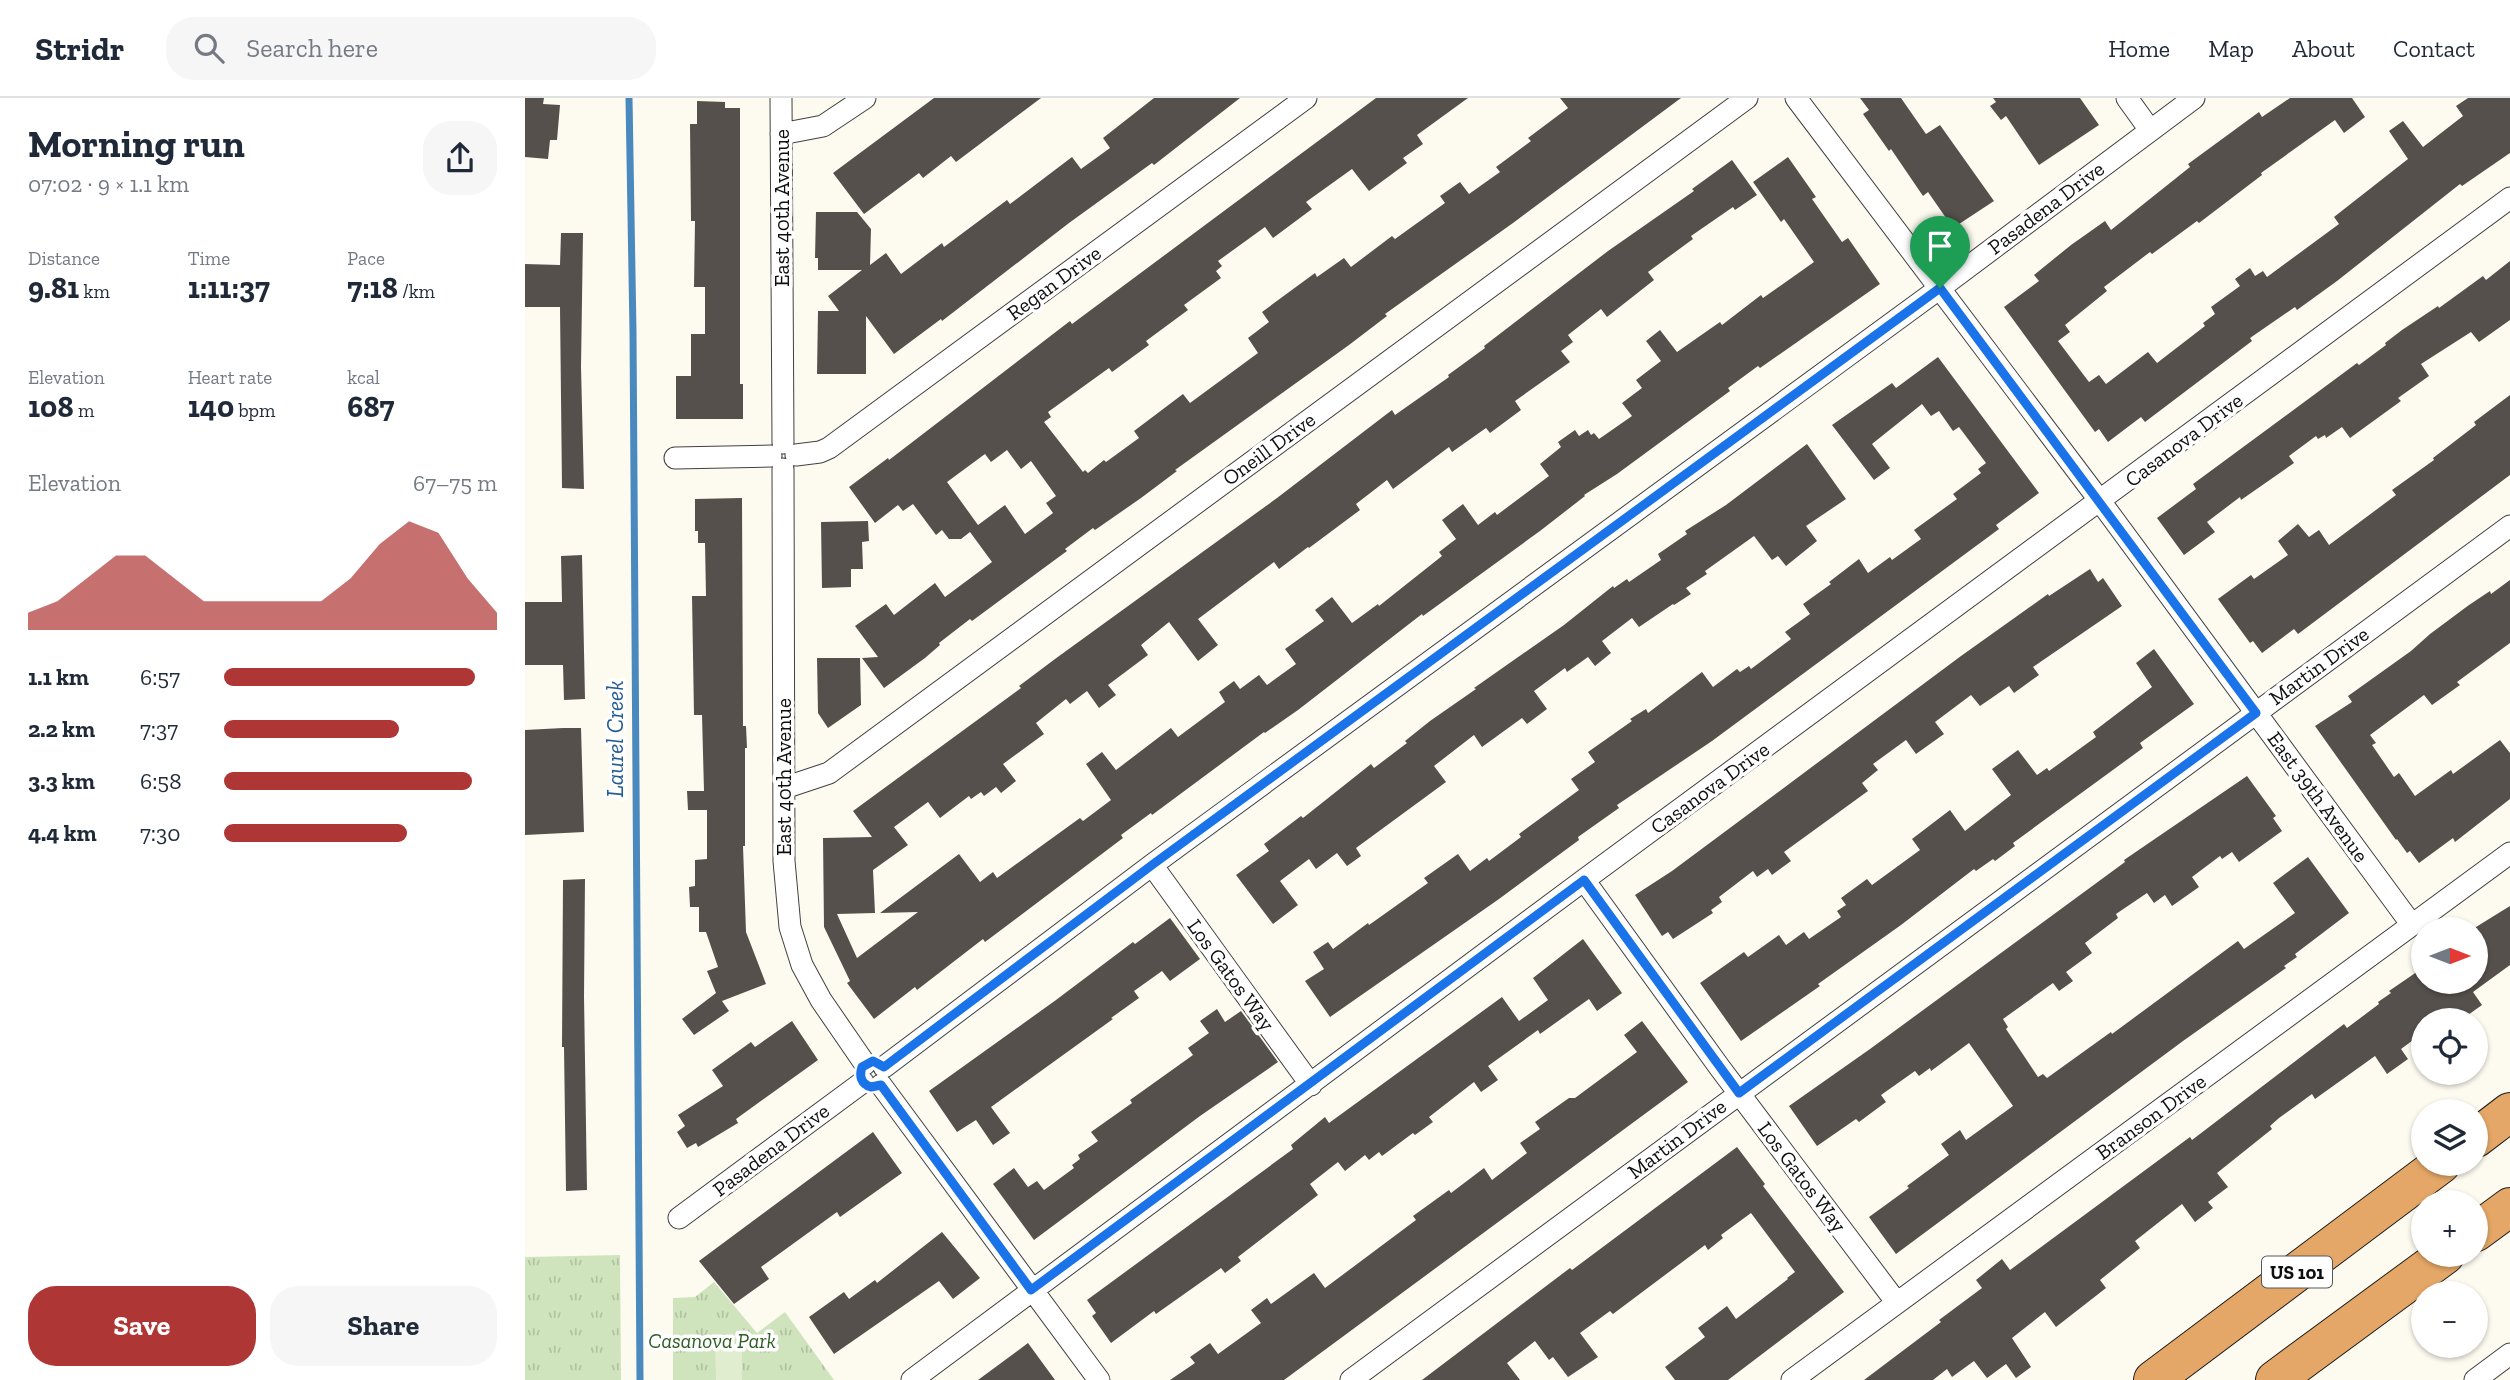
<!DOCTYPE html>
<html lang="en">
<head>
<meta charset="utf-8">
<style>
	body { margin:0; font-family:"Zilla Slab",serif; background:#f6f6f7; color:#1f2937; height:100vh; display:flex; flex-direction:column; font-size:26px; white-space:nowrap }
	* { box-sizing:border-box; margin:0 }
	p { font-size:23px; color:#747a83 }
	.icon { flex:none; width:38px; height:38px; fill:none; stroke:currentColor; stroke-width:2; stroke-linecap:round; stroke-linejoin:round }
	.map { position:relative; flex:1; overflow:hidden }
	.panel { display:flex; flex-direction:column; background:#fff; width:525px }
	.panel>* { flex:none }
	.needle { width:46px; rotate:90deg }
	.controls { position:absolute; left:1886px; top:819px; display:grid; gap:14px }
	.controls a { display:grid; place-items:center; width:77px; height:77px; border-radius:50%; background:#fff; box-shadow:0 2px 5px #0004; font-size:35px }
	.pin { position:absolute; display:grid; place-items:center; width:60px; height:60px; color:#fff; margin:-72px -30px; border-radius:50% 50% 50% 0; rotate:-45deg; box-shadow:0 0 7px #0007 }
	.pin .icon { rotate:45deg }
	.round { display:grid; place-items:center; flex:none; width:74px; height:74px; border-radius:28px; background:#f6f6f7 }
	.summary { display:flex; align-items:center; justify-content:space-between; height:119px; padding:0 28px }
	h1 { font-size:38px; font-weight:700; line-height:52px }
	.figures { display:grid; grid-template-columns:repeat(3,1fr); gap:10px; height:119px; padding:7px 28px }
	.figures div { display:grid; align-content:center }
	.figures b { font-size:30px; font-weight:700 }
	.figures small { font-size:19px; font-weight:400 }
	.figures p { font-size:19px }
	.chart { height:196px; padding:14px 28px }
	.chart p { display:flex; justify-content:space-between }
	.chart svg { width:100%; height:126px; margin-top:7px; fill:#ae3635; opacity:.7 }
	.primary-button { display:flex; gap:14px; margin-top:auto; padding:14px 28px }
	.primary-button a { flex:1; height:80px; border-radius:28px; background:#ae3635; color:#fff; font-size:28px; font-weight:700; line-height:80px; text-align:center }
	.primary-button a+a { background:#f6f6f7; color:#1f2937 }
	ul { padding:0 28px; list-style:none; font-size:23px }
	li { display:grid; grid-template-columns:112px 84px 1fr; align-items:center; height:52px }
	li i { height:18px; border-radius:9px; background:#ae3635 }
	header { display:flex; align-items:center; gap:42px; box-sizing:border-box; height:98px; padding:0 35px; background:#fff; border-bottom:2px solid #e0e1e3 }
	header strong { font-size:33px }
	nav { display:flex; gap:38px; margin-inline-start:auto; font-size:24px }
	.search { width:490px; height:63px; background:#f6f6f7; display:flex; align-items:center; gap:18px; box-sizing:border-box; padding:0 24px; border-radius:28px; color:#747a83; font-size:26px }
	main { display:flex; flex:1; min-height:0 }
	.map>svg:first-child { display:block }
</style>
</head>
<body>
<header>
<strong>Stridr</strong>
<div class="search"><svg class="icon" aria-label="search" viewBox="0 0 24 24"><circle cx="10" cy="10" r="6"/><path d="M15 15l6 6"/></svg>Search here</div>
<nav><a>Home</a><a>Map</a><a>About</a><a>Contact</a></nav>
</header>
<main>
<section class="panel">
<div class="summary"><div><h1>Morning run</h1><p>07:02 · 9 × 1.1 km</p></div><a class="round"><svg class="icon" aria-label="share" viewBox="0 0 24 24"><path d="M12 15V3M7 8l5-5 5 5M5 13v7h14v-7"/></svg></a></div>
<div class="figures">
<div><p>Distance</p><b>9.81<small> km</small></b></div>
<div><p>Time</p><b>1:11:37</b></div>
<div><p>Pace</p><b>7:18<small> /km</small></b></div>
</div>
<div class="figures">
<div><p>Elevation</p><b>108<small> m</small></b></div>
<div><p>Heart rate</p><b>140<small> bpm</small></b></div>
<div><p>kcal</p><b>687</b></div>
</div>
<div class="chart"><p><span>Elevation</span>67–75 m</p>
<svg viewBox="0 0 160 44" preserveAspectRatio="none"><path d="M0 44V38L10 34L20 26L30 18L40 18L50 26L60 34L70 34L80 34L90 34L100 34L110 26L120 14L130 6L140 10L150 26L160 38V44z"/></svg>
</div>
<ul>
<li><b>1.1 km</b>6:57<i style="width:92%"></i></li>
<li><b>2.2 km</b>7:37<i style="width:64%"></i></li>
<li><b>3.3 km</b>6:58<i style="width:91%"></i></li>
<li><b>4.4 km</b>7:30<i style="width:67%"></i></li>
</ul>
<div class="primary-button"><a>Save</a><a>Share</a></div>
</section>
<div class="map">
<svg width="1985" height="1282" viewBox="0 0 1985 1282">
	<defs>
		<pattern id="park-tufts" width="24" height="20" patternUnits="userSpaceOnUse" patternTransform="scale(1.75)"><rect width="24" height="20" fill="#cfe4bd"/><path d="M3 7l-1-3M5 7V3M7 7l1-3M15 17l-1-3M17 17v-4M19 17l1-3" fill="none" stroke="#b1c2a1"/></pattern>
	</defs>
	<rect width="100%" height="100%" fill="#fdfbf0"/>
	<path fill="url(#park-tufts)" d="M95 1157 96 1282H0V1159Z
		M189 1184 232 1235 260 1214 309 1282H148V1200L170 1199Z"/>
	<path fill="#e0edce" d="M190 1246H217V1282H191Z"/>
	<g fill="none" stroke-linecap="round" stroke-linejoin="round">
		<path stroke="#4989be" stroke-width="7" d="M104 0 108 234 115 1282"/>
	</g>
	<path fill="#55504b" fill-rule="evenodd" d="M0 0H19L18 6 35 7 32 42H25L23 61 0 59Z
		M409 0H516L431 64 426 58 398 80 394 75 339 116 308 75Z
		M629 0H715L629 67 627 65 544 125 417 223 416 221 369 256 341 218V276H292L293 213H314L303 198 337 172H293V160H290L291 114H332L346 131 345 167 361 155 376 176 417 145 419 149 482 102 485 106 547 59 556 71 585 50 578 40Z
		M851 0H943L892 37 898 46 878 60 882 65 844 93 827 71 781 104 787 111 748 140 740 129 693 163 697 168 691 173 696 180 659 207 663 212 621 243 624 247 587 274 584 270 523 314 526 319 519 324 558 374 560 372 563 375 579 362 581 364 614 340 609 333 658 296 665 305 733 255 723 240 744 224 737 214 790 175 792 179 819 160 826 169 867 138 870 141 920 105 915 98 935 84 944 96 975 74 971 69 1006 43 1003 40 1043 10 1035 0H1156L988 125 860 216 862 218 824 247 650 372 652 373 616 400 570 432 568 430 540 451 542 453 447 523 445 521 414 545 415 547 400 560 359 590 337 560 353 559 330 528 361 506 369 517 410 485 420 499 467 464 445 434 436 441H424L417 432 411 437 388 406 378 413 373 407 350 425 324 389 363 360 364 362 545 223 547 226ZM482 352 496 371 506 363 531 398 521 405 528 415 500 436 480 407 453 427 422 384 460 356 466 364Z
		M1335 0H1376L1401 36 1415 27 1469 103 1428 130 1403 94 1398 98 1366 51 1364 53 1338 16 1344 12Z
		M1468 0H1555L1574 27 1514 67 1481 18 1476 22 1465 8 1471 4Z
		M1765 0H1827L1840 19 1819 35 1810 22 1736 75 1737 77 1674 125 1672 123 1627 156 1625 154 1579 189 1582 193 1540 227 1545 234 1533 243 1564 284 1574 277 1581 286 1623 254 1632 265 1680 228 1678 225 1690 216 1686 209 1715 188 1710 181 1725 170 1730 178 1738 173 1742 179 1814 126 1809 119 1883 61 1864 33 1878 23 1898 49 1938 18 1931 8 1943 0H1985V55L1937 88 1935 86 1812 183 1772 212 1770 209 1725 240 1727 243 1620 324 1616 319 1583 344 1574 331 1570 334 1479 209 1514 183 1509 177 1546 147 1580 123 1586 132 1665 69 1663 66 1734 14 1737 19Z
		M172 3 200 4V10H215V286H218V321H151V278H166V236H180V189H169L170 123H166L165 26H172Z
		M1263 59 1291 99 1287 101 1317 144 1323 140 1355 186 1235 270 1233 268 1203 290 1205 293 1092 376 1059 397 1060 398 1015 433 898 518 897 516 773 612 740 635 739 634 627 717 626 715 596 737 598 740 460 844 458 841 392 892 390 889 349 921 322 885 325 883 299 829 298 740 347 739 328 713 496 590 494 588 530 561 752 400 867 312 870 317 924 279 923 277 960 250 959 248 1083 153 1169 93 1167 91 1207 62 1232 97 1210 112 1208 109 1166 138 1168 141 1123 174 1129 182 1082 219 1076 211 1043 237 1048 244 1036 253 1045 264 990 303 996 312 965 335 961 330 927 354 924 349 868 391 862 382 831 406 835 412 784 450 783 449 754 471 749 464 673 521 693 547 673 563 644 524 616 547 623 557 583 587 591 597 574 610 562 593 545 606 541 601 511 625 519 636 478 666 491 683 476 695 471 689 459 698 456 694 446 701 444 698 415 720 403 704 369 729 383 747 348 772 350 815 312 816 332 860 393 814 355 815 434 756 455 784 468 774 472 780 555 720 558 723 586 702 561 666 577 654 591 672 646 630 653 639 700 604 694 594 709 583 715 591 734 577 742 587 771 566 760 551 799 523 790 512 807 499 827 525 853 506 854 508 917 458 914 454 931 441 917 422 938 406 953 427 970 414 972 417 1024 378 1015 366 1036 349 1033 344 1050 332 1054 338 1063 332 1066 337 1069 335 1074 341 1107 318 1097 305 1117 290 1111 282 1136 263 1121 243 1135 232 1152 254 1195 224 1197 227 1236 197 1238 200 1289 164 1259 121 1256 124 1228 84Z
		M36 135H58L56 269 59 391 37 390 35 209H0V166L35 167Z
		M1985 163V222L1954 244 1946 234 1896 266 1904 278 1873 300 1876 303 1825 340 1817 329 1801 340 1800 337 1793 341 1791 338 1764 358 1769 365 1716 402 1715 399 1682 424 1690 434 1659 457 1632 420 1671 391 1668 386 1832 265 1834 267 1861 247 1860 245 1877 232 1913 208 1914 210 1958 178 1961 182Z
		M1413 259 1514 395 1471 427 1474 431 1187 643 1092 707 1094 710 1053 739 1054 742 974 801 805 919 780 883 799 871 788 854 803 844 808 851 843 825 844 827 903 785 899 780 933 756 945 773 962 760 964 763 996 739 994 736 1054 692 1046 681 1070 664 1063 654 1107 623 1105 621 1121 611 1123 615 1177 574 1188 589 1212 571 1215 574 1224 568 1226 571 1266 541 1260 534 1285 516 1278 506 1306 486 1304 484 1334 461 1343 475 1365 459 1367 462 1396 441 1389 432 1432 401 1428 396 1456 375 1453 371 1461 365 1434 329 1428 333 1414 313 1406 318 1397 306 1347 346 1365 370 1349 382 1307 327 1367 285 1371 290Z
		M1985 297V377L1773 536 1769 531 1737 555 1728 543 1725 545 1693 501 1726 477 1729 481 1763 457 1753 443 1773 426 1784 439 1794 432 1804 447 1871 397 1867 392 1909 362 1908 360 1951 327 1949 324Z
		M1282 346 1321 401 1281 428 1292 443 1261 468 1253 458 1247 462 1229 438 1180 473 1182 476 1161 490 1166 496 1149 507 1148 506 1114 529 1107 520 1077 543 1086 555 1070 568 1063 559 1042 574 1040 570 1009 593 1022 611 1002 626 997 620 957 649 949 637 909 668 921 684 831 750 836 758 822 768 812 755 791 771 784 761 755 783 773 807 748 826 711 777 744 753 739 746 776 718 778 720 846 666 849 670 882 645 880 643 905 623 951 591 949 590 1039 527 1088 488 1089 490 1102 481 1104 484 1136 462 1133 456 1162 436 1160 433 1201 407Z
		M217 400 218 628H221L222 650H220V748H218L221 834 241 886 197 903 204 913 169 937 157 921 191 895 182 873 193 869 181 834H174V809H165L164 789 170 788V762L182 761V712H163L162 693H179L177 617H169L167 498H181L180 445H173V433H170V401Z
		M343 423 344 443 337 444 338 471H326V489L297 490 296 424Z
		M57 457 60 601 39 602 38 567H0V504H37L36 458Z
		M1565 471 1573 484 1578 480 1597 508 1508 569 1514 577 1489 595 1484 588 1455 608 1446 597 1410 624 1419 636 1391 656 1381 642 1348 666 1353 672 1337 685 1343 693 1259 754 1266 763 1247 777 1243 771 1232 779 1228 773 1194 799 1197 804 1186 812 1188 815 1148 841 1143 834 1137 838 1110 797 1147 773 1436 558 1523 496 1524 498Z
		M1985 482V545L1932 584 1935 587 1907 607 1899 597 1845 637 1851 645 1847 647 1869 679 1874 675 1890 698 1926 672 1928 676 1975 642 1985 655V701L1930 744 1928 740 1894 765 1885 753 1882 755 1872 741 1871 742 1790 628 1827 604 1823 598 1886 553 1905 536 1944 507 1965 493 1966 496Z
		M1629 551 1669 606 1615 645 1618 650 1488 745 1490 748 1470 763 1468 761 1451 773 1449 771 1376 827 1293 886 1295 888 1216 943 1175 885 1219 854 1223 859 1254 837 1261 847 1279 834 1284 841 1316 819 1312 813 1321 807 1316 800 1342 781 1347 787 1395 752 1387 741 1425 712 1440 733 1486 697 1467 671 1493 652 1512 677 1522 670 1524 673 1571 639 1568 634 1627 589 1611 565Z
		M292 560H335L336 607 303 630 293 615Z
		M38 630H56L59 734 0 737V632Z
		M1722 678 1751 718 1748 720 1757 733 1714 764 1707 754 1697 761 1695 758 1667 779 1674 789 1647 808 1640 797 1629 805 1622 795 1591 816 1593 820 1560 845 1567 855 1541 874 1548 883 1534 893 1528 885 1478 921 1483 929 1481 931 1513 979 1518 976 1522 980 1586 934 1587 936 1713 843 1719 851 1770 815 1748 785 1783 759 1824 815 1770 856 1772 859 1759 868 1761 870 1658 943 1371 1156 1344 1119 1384 1090 1382 1088 1424 1057 1416 1046 1435 1032 1441 1042 1488 1008 1444 945 1406 973 1405 970 1394 978 1390 973 1356 997 1361 1004 1334 1024 1331 1021 1292 1048 1264 1008 1345 951 1600 764 1599 762Z
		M60 781 59 898 62 1092 41 1093 39 949H37L38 782Z
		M1985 808V867L1948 894 1957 907 1936 922H1899V934L1876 951 1883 961 1862 976 1850 958 1790 1001 1787 996 1754 1020 1745 1028 1747 1031 1692 1075 1703 1089 1683 1104 1688 1110 1670 1124 1657 1106 1610 1143 1615 1150 1575 1182 1581 1190 1531 1229 1520 1214 1487 1240 1506 1269 1491 1280 1481 1266 1462 1280 1449 1263 1427 1279 1422 1271 1408 1282H1339L1416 1224 1414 1222 1457 1190 1451 1182 1477 1161 1485 1172 1665 1039 1667 1042 1819 926 1822 930 1854 906 1853 904 1866 895 1864 893 1899 869V884H1951V829Z
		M645 820 675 861 645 883 637 873 609 893 614 900 586 920 588 921 466 1009 485 1035 468 1047 451 1022 432 1034 404 993 531 902 608 844 610 846Z
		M1058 841 1097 895 1072 913 1064 901 1015 936 1013 932 963 968 973 982 956 994 949 984 904 1019 908 1024 890 1037 888 1035 857 1058 854 1054 844 1062 840 1057 820 1073 813 1064 785 1086 793 1097 713 1159 716 1163 700 1175 696 1170 631 1216 629 1213 586 1245 567 1218 571 1215 562 1202 768 1051 766 1047 800 1019 804 1025 977 899 994 923 1023 902 1008 880Z
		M692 911 700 924 716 913 753 964 675 1018 509 1142 468 1086 489 1070 503 1089 512 1083 519 1092 549 1070 547 1067 555 1061 553 1057 573 1043 566 1034 607 1005 605 1002 668 957 663 950 684 935 675 923Z
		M267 923 293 962 211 1021 213 1025 173 1049 171 1045 162 1050 152 1034 160 1028 153 1017 198 988 187 972 226 944 230 949Z
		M1117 923 1163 984 1136 1004 759 1282H645L670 1265 665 1259 685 1245 693 1256 736 1225 726 1212 742 1200 746 1206 789 1175 800 1190 891 1122 888 1118 924 1092 926 1095 959 1070 967 1082 1002 1055 995 1045 1015 1031 1010 1024 1044 1000H1050L1112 954 1099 937Z
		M348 1034 377 1075 315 1119 312 1114 236 1169 244 1181 209 1206 174 1163Z
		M1212 1049 1240 1086 1238 1088 1319 1194 1203 1282H1150L1140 1269 1180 1239 1173 1230 1202 1208 1211 1221 1263 1181 1262 1180 1270 1174 1226 1115 1196 1137 1198 1140 1183 1152 1180 1147 1088 1216 1085 1213 1055 1235 1073 1259 1043 1279 1028 1259 1024 1262 1010 1243 982 1265 995 1282H897L1045 1170 1047 1172Z
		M417 1134 455 1180 428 1201 414 1183 309 1256 284 1219 319 1194 324 1201 350 1182 352 1185Z
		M503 1245 530 1282H453Z"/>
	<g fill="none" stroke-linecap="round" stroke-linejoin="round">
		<g stroke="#414141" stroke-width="23">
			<path id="minor" d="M256 0 258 345
				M1271 0 1575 403 1887 827
				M1602 0 1625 32
				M256 36 298 28 340 0
				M271 357 295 354 304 350 781 0
				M150 360 246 358
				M258 371 259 763 265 829 277 867 296 902 340 966
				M259 690 304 675 1222 0
				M627 767 786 987
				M1059 782 1195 970 1372 1205
				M359 969 627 767 1415 190 1669 0
				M356 987 574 1282
				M154 1120 338 984
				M387 1282 1059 782 1985 100
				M826 1282 1985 428
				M1267 1282 1985 755
				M1950 1282 1985 1256"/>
		</g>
		<g stroke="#1f1f1f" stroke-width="40">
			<path id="motorway" d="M1951 1040 1985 1014
				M1951 1134 1985 1109
				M1628 1282 1916 1066
				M1750 1282 1920 1157"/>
		</g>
		<use href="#minor" stroke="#fff" stroke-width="21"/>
		<use href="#motorway" stroke="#e4a767" stroke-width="38"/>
	</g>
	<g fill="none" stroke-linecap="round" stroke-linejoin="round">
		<g stroke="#fff" stroke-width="14">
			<path id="route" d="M1415 190 1731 615 1214 995 1059 782 506 1192 356 987 346 989C336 986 334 978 337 969L348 963 359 969 627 767Z"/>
		</g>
		<use href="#route" stroke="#1a73e8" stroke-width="9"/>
	</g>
	<g text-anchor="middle" stroke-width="7" stroke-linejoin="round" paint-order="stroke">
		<rect fill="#fff" stroke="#565656" stroke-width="2" x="1737" y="1158.5" width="70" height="31" rx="5"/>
		<g font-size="19" font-weight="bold" fill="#0e0e0e">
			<text x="1772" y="1181">US 101</text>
		</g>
		<g font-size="21" fill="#0e0e0e" stroke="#fff">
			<text transform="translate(257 110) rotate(-90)" y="7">East 40th Avenue</text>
			<text transform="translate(1521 110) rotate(-37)" y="7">Pasadena Drive</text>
			<text transform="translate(529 185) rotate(-36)" y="7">Regan Drive</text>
			<text transform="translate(1659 342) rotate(-37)" y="7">Casanova Drive</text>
			<text transform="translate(744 351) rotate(-36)" y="7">Oneill Drive</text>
			<text transform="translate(1794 568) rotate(-36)" y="7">Martin Drive</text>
			<text transform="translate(259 679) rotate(-90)" y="7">East 40th Avenue</text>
			<text transform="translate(1185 690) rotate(-36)" y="7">Casanova Drive</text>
			<text transform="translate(1793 699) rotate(54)" y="7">East 39th Avenue</text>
			<text transform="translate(706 877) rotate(54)" y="7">Los Gatos Way</text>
			<text transform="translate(1626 1019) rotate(-36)" y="7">Branson Drive</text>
			<text transform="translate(1152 1041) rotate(-37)" y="7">Martin Drive</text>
			<text transform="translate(246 1052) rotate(-37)" y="7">Pasadena Drive</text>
			<text transform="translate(1277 1079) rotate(53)" y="7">Los Gatos Way</text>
		</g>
		<g font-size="21" font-style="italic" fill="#2e5e25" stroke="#fff">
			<text x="187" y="1250">Casanova Park</text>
		</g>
		<g font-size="23" font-style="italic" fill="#255c92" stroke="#fff">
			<text transform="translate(90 641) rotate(-90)" y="8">Laurel Creek</text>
		</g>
	</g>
</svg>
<div class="controls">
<a><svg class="needle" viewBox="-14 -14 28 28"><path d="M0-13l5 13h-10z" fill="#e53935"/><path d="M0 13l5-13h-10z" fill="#747a83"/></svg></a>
<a><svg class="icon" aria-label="locate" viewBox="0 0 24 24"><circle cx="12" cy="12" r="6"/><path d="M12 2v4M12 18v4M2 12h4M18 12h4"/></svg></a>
<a><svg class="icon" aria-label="layers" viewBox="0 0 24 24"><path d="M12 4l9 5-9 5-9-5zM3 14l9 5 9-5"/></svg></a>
<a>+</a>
<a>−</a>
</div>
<div class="pin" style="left:1415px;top:190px;background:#1e9e55"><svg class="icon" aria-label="arrive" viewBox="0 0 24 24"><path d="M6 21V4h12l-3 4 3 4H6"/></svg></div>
</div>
</main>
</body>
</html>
